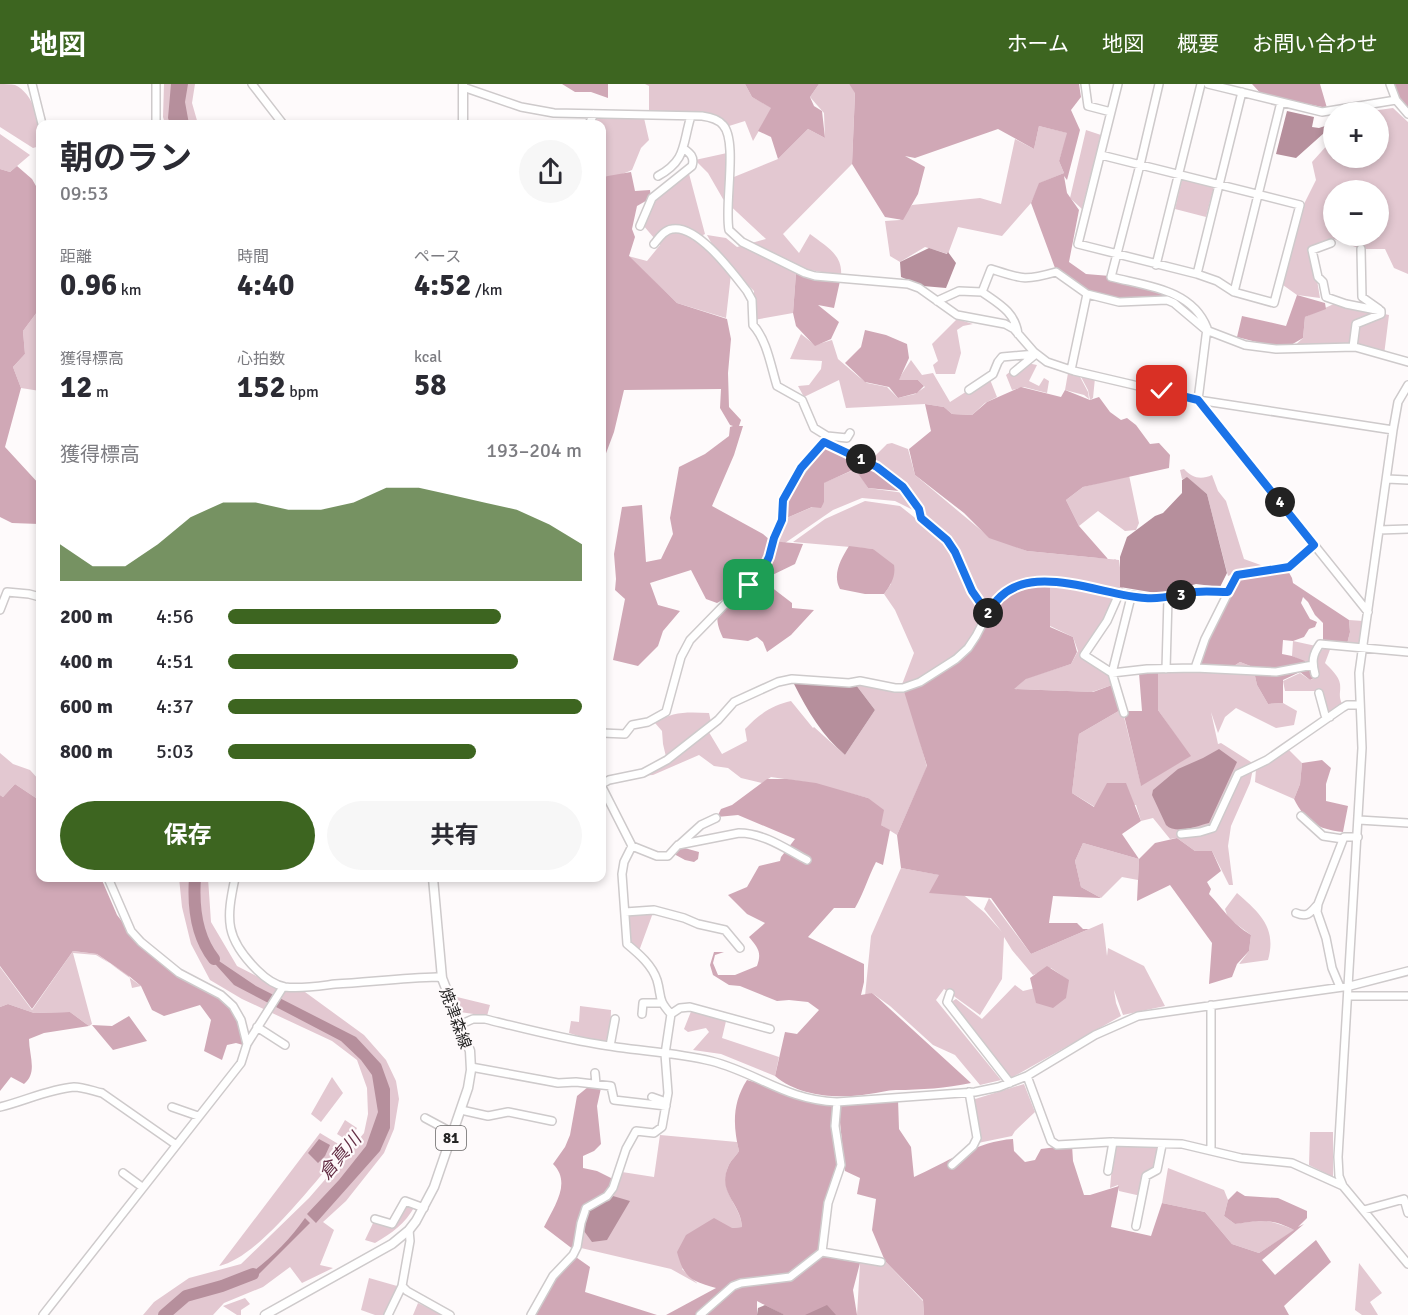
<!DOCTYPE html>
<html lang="ja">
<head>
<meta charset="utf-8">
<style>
	body { margin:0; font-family:Signika,"Noto Sans JP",sans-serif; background:#f7f7f7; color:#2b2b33; height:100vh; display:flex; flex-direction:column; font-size:22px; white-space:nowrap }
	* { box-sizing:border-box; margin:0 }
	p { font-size:20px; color:#7c7c81 }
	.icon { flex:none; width:33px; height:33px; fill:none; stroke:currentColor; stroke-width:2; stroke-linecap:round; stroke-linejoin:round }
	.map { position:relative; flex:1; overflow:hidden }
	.details { position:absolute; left:36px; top:36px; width:570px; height:762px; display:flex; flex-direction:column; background:#fff; border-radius:12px; box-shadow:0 3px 9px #0003 }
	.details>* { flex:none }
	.controls { position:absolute; left:1323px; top:18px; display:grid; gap:12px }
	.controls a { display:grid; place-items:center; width:66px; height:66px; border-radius:50%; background:#fff; box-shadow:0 3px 9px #0003; font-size:30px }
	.pin { position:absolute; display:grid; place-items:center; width:51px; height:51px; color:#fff; margin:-26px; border-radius:12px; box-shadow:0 3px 9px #0006 }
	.km { position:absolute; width:30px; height:30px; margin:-15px; border-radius:50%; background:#222; color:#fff; font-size:16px; line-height:30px; text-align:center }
	.round { display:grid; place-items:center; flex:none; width:63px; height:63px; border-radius:32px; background:#f7f7f7 }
	.headline { display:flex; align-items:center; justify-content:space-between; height:102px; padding:0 24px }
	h1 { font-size:33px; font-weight:700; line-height:45px }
	.stats { display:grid; grid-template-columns:repeat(3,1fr); gap:9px; height:102px; padding:6px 24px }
	.stats div { display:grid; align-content:center }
	.stats b { font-size:30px; font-weight:700 }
	.stats small { font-size:16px; font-weight:400 }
	.stats p { font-size:16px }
	.chart { height:168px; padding:12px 24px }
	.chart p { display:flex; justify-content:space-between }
	.chart svg { width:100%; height:108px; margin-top:6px; fill:#3d6520; opacity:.7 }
	.primary-button { display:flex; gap:12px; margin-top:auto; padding:12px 24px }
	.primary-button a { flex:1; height:69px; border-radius:36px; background:#3d6520; color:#fff; font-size:24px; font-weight:700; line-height:69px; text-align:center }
	.primary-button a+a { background:#f7f7f7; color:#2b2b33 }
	ul { padding:0 24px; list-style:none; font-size:20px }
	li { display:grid; grid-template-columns:96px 72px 1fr; align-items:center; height:45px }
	li i { height:15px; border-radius:8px; background:#3d6520 }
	header { display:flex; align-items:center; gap:36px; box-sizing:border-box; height:84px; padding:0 30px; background:#3d6520; color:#fff }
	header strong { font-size:28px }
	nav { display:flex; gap:33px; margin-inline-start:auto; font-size:21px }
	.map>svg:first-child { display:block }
</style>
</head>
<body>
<header>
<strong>地図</strong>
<nav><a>ホーム</a><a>地図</a><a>概要</a><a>お問い合わせ</a></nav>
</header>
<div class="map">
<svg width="1408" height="1231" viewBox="0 0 1408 1231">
	<rect width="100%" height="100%" fill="#fefafb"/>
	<path fill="#e3c8d1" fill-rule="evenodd" d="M0 0C4 0 11 0 15 1 35 10 41 42 40 62L33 64 0 43Z
		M164 0H195L192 19 198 40H165L163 33Z
		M645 0H745L752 13 772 24 753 57 745 37 729 42 719 36 649 26V2Z
		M819 0H849L855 8 852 80 783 150 799 169 810 150C824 161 843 170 841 191L803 185 796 189 793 229 754 236V207L719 173 707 151 726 154 737 163 766 155 723 115 708 89 695 76 727 69 729 95 778 75 808 45 825 54 824 29 810 13Z
		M1393 24 1408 38V190L1394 184 1385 165H1361L1331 154 1312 166 1320 214 1297 211 1283 201 1303 122 1316 96 1312 78 1330 58 1333 48 1334 74H1378V28H1364ZM1334 106H1378V152H1334Z
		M593 31 644 34 649 56 641 64 632 86 620 91 602 93V40H591Z
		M1039 42 1068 49 1059 77 1064 89 1040 99 1031 119 1002 152 958 143 948 170 925 163 900 178 890 172 885 137 900 136 912 121 980 114 1001 120 1015 55 1034 65Z
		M1086 46 1101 51 1082 125 1070 114Z
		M0 50 30 71 10 88 0 85Z
		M688 86 705 150 703 151 710 167 731 190 726 234 677 219 628 172 647 177 660 161 643 141 652 114Z
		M1182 95 1214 103 1206 133 1175 125Z
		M1336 219 1389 231 1384 271 1355 263 1291 265 1303 254 1305 233Z
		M40 224V307L21 304 13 283 25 270 23 247Z
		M957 235 973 240 963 242 957 246 961 269 955 290H936L933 281 938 277 932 260Z
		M801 250 815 261 832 256 838 275 859 293 867 299 887 303 898 314 915 310 925 303 918 296H898L911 276 922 291 933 289 950 318 989 293 997 313 985 319 972 331 952 330 944 323 925 320 846 324 839 296 804 313 798 302 809 301 821 285 822 277 790 275Z
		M1022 278 1037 281 1029 297 1039 302 1044 294 1049 297 1047 309 1024 303 1012 306 1006 291Z
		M1068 289H1078L1088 308 1089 315 1084 311 1065 306Z
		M1080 291 1095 294 1093 314 1090 316 1088 306Z
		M892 359 908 365 915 391 988 452 1027 467 1119 476 1123 506 1092 507 1117 512 1103 540 1080 572 1109 590 1112 601 1092 608 1013 605 1027 594 1071 580 1078 567 1073 553 1050 542V499L1064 498C1030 491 1011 497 987 521L977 508 956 463 929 435 918 418 890 391 842 367C854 362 863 367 872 375L887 360Z
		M856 385 868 404 904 409 917 428 895 417 862 414 833 426 785 459 773 457 782 436 824 418 823 399Z
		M1184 385C1192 394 1201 396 1212 391L1218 407 1226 417 1244 475 1269 484 1235 489 1228 492 1207 410 1187 394 1182 395 1180 386Z
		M1129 391 1139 439 1136 446 1125 447 1098 427 1079 442 1066 416 1083 403Z
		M865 417 900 422 924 441 952 468 966 505 988 530 963 569 906 606 927 683 897 751 881 741 868 714 811 699 771 693 762 699 741 694 728 684 714 682 699 671 653 691 639 692 667 677 663 660 662 647 655 639C672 627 688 628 709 629L711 638 707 645 722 670 747 657 745 645C758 631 772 621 791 617L813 644 814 643 845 671 875 626 856 601 870 597 901 603 914 569 895 526 884 510 891 500 873 465 793 458 825 435Z
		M1349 536 1363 537 1359 563 1347 560 1350 548Z
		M1293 557 1316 562 1311 581 1292 572Z
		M1331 563 1325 579C1330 584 1339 592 1340 600 1341 609 1338 611 1342 620L1329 630 1321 607H1285L1283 597 1300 589 1310 596 1318 593 1317 567Z
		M1240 578 1253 583 1257 601 1268 620 1283 619 1297 627 1294 641 1276 644 1236 624 1225 633 1218 649 1211 628 1218 660 1221 659 1254 680 1250 699 1231 742 1228 762 1233 801H1229L1212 767H1195L1177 754 1170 755 1153 734 1141 737 1136 721 1095 723 1072 709 1079 650 1122 625 1141 701 1190 672 1158 626V587L1194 586 1201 589 1226 587Z
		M1286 663 1302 679 1300 700 1294 715 1255 698 1256 685Z
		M0 669 13 680 30 686 40 697 39 716 15 700 3 713 0 711Z
		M1083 759 1139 775 1138 796 1122 793 1101 814 1081 803 1075 777Z
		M901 784 940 791 985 829 1002 848 984 825 989 814 1031 870 1103 839 1107 872 1108 864 1144 882 1165 922 1123 931 1114 906 1116 919 1121 932 1011 994 951 918 956 915 982 935 1015 901 1023 907 1068 896 1051 884 1033 891 1012 866 1004 853 1002 895 980 931 944 905 936 916 1001 996 980 1001 955 971 933 961 890 922 872 909 865 912 871 852Z
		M179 794H208L211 838 237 882 274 901 305 908 364 951 386 976 396 997 399 1015 394 1045 384 1069 346 1117 323 1138 334 1146 320 1181 333 1184 302 1199 290 1183 263 1203 224 1219 213 1231H143L154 1218 189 1194 241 1180 309 1114 342 1076 364 1049 368 1030 367 1004 357 976 332 957 242 915 210 896 191 860 182 823Z
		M1237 809C1260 829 1277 844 1268 876L1239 880 1249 867 1251 851 1228 834 1225 825Z
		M654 826 639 867 627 859 625 829Z
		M73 867 97 870 141 902 132 904 129 891 96 871 73 869 92 940 89 942 70 928 34 929 8 920 0 923V883L32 926Z
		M457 913 490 921 487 932 460 928Z
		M580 922 611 926 610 962 569 949 571 937 579 938Z
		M692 925 727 933 722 954 779 973 775 992 721 970 693 966 709 948 706 944 688 948 684 945Z
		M332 993 343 1009 321 1038 311 1030Z
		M1024 1000 1035 1028 1015 1047 1012 1052 978 1059 972 1016Z
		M345 1036 357 1044 350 1058 337 1050Z
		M1310 1048H1333V1093L1309 1081Z
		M320 1049 345 1064C316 1095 259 1174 219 1182Z
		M660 1051 737 1058 739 1067C736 1072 730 1077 728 1083 718 1108 741 1121 742 1143L732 1144 682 1185 698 1200 671 1185 581 1164 580 1143 592 1119 613 1112 622 1088 654 1093Z
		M1114 1059 1162 1061 1157 1086 1145 1090 1141 1112 1119 1107 1118 1101 1110 1104Z
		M1168 1084 1224 1106 1228 1116 1224 1132 1235 1140C1264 1135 1267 1135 1295 1146L1259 1169 1232 1160 1205 1128 1162 1119Z
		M406 1120 415 1122C405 1140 392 1149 375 1159L365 1156 374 1137 391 1142Z
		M885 1177 923 1217 924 1231H857L860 1179Z
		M1359 1179 1382 1209 1370 1218 1378 1231H1362L1355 1226Z
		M369 1194 397 1202 384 1231H375L361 1226Z
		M245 1214 250 1220 241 1226V1231H237L223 1222Z
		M418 1219 443 1231H413Z"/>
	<path fill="#d0a8b6" d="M562 0H608V14L591 8H575Z
		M745 0H819L810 13 814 22 822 27 825 54 808 45 778 75 771 53 758 47 771 24 752 13Z
		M849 0H1079L1081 13 1071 26 1080 46 1067 96 1064 92 1067 109 1079 126 1069 178 1086 190 1110 192 1162 209 1169 213 1117 216 1085 205 1055 184 1031 119 1039 99 1064 89 1059 77 1067 49 1039 42 1034 65 998 45 915 74 905 72 925 83 918 110 903 136 885 133 852 80 855 9Z
		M1252 0H1320L1327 24 1293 17 1265 14Z
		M1390 0H1408V29Z
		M17 82 32 95 40 109V224L23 247 25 270 13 283 21 304 5 363 40 401 39 440 12 439 0 433V85L10 88Z
		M631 88 635 107 650 106 651 114 637 122 632 145 635 153 629 172 677 219 727 235 731 255 728 289 729 323 741 336 739 342H743L734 371 712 422 763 450 771 457 803 460 795 480 762 496 792 519V524L814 526 791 551 767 568 763 558 757 553 748 557 723 554C710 527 721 524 740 506L717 519 706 515 691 486 650 499 658 521 680 527 663 547 658 562 638 582 613 576 625 515 615 506 616 495 614 470 622 423 642 421 646 478 661 475 673 450 670 434 679 383 705 370 729 352 730 343 733 342 730 341 720 324 721 305 624 306 614 348 602 380V93Z
		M796 189 840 197 834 224 818 221 839 238 831 255 815 262 796 242 793 229Z
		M1297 211 1325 219 1326 225 1305 233 1303 254 1284 265 1237 253 1242 232 1286 242Z
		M865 246 886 251 907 260 909 274 899 296H918L924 302 917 309 898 314 889 303 865 298 845 279 861 263Z
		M1021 303 1061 313 1065 306 1090 316 1099 313 1110 328 1121 336 1127 334 1136 341 1150 360 1159 359 1170 371 1169 384 1083 403 1066 416 1079 442 1108 475 1119 476 1027 467 989 454 964 429 915 391 909 365 931 347 925 320 944 323 952 330 972 331 987 318Z
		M824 358 874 382 899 400V407L868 404 855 385 824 399V418L821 424 812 423 782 436 783 416Z
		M849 462 873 465 894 481C896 492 891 501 884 510H865L840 505C832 490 841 475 849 462Z
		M1287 485 1292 494 1293 499 1349 536 1350 548 1347 560 1323 556V539L1315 531 1308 518 1303 513 1301 519 1310 535 1317 538 1315 543 1309 545 1304 553 1293 557 1283 556 1282 570 1292 572 1305 577V579L1316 582V593L1310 596 1300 588 1283 596V619L1268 620 1257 601 1253 583 1240 578 1226 587 1211 585 1201 588 1195 584 1237 491Z
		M1050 497V543L1073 553 1077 568 1071 580 1026 595 1014 605 1093 608 1112 601 1122 625 1079 650 1072 709 1094 723 1107 699H1126L1141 737 1122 750 1139 775 1155 759 1177 754 1195 767H1212L1221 787 1207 798 1211 805 1209 810C1224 826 1230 838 1251 851L1249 867 1237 880 1232 893 1209 900 1212 859 1170 801 1137 817 1139 775 1083 759 1075 777 1081 803 1101 814 1053 812 1049 839H1077L1083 845H1089L1031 870 991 814 929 809 939 791 901 784 897 751 927 682 903 604 944 586 968 564 1002 510Z
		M1158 587V626L1191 672 1141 702 1123 627H1142L1139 589Z
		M1322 676 1331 684 1326 700V717L1348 722 1343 748C1317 745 1306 738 1294 715L1300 700 1302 679Z
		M767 695H787L816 699 868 714 884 726 881 741 890 746 883 781 876 778C868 793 864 809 855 824H834L808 853 864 880V898L861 911 872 909 878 914 971 999C946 1004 921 1006 896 1006 887 1006 878 1009 869 1010 838 1015 800 1013 775 992L785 948 797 950 819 926 808 918 789 916 777 917 740 902 729 901 713 891 710 881 714 868H724L715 871 713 879 718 891H735L757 882C762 868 758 864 749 853L765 839 747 830 728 811 747 803 759 782 780 777 781 773 795 755 738 731 717 733 721 725 732 721Z
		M15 700 39 716 40 720V794H101L117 831 140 861 224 916 238 934 243 961 236 959 227 961 222 976 204 967 211 936 200 921 164 932 152 926 141 902 129 892 97 870 73 867 32 925 0 882V711L3 713Z
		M681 763 699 768 698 775 694 778 685 776 674 770Z
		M1047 882 1069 896 1066 914 1053 924 1036 919 1030 894Z
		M8 920 34 929 70 928 89 942 44 949 29 955C29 971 38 989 24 1000L11 993 0 1007V923Z
		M129 932 147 957 113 966 92 941 112 942Z
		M747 996 834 1020 837 1080 826 1118 822 1172 860 1179 853 1206 857 1231H784L757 1217V1231H666L716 1204C691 1197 684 1194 677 1168L686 1151 714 1134 732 1144 742 1143C741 1119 717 1109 728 1083 730 1077 736 1072 739 1067 733 1042 732 1019 747 996Z
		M588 1003 601 1004 597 1022 601 1060 594 1067 583 1072V1084L597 1087 613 1095C611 1110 599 1114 587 1121L574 1166 544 1143C554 1122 572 1099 553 1080L565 1063 570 1051 577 1012Z
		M898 1015 899 1045 911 1063 914 1093C945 1079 978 1057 1013 1055L1014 1067 1025 1078 1035 1076 1041 1065 1072 1061 1073 1077 1084 1111H1090L1119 1102 1111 1143 1151 1152 1162 1119 1205 1128 1232 1160 1259 1169 1294 1146C1271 1134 1260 1136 1235 1140L1224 1132 1228 1116 1237 1107 1245 1112 1278 1114 1307 1127V1134L1298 1143 1304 1140 1262 1176 1275 1191 1316 1156 1331 1178 1284 1222 1289 1231H924L923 1216 885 1177 872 1146 876 1115 857 1110 860 1094 845 1087 838 1019Z
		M573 1171 590 1183 585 1208 657 1231H532L553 1192Z"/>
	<path fill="#b68f9c" d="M171 0H188L185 18 189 40H170L168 34Z
		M1287 27 1314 33 1312 43 1319 44 1325 42 1324 49 1296 74 1276 70Z
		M929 164 947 170 948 168 956 179 946 204 923 202 901 193 900 178Z
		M1187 393 1207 410 1227 489 1220 503 1196 500 1169 508 1156 509 1120 503V473L1127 453 1155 432 1163 429 1182 409V396Z
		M796 598 856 601 875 626 845 671C822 651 808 628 794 600Z
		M1219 665 1237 678 1209 739C1197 742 1176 751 1166 741L1152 711 1153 706 1178 685 1203 674Z
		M197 848 219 877 256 902 356 953 381 980 390 1005V1044L380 1067 316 1139 307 1130 339 1096 366 1062 378 1028 372 991 361 976 341 957 234 901 216 881Z
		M319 1055 330 1061 325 1072 318 1079 308 1069Z
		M613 1112 630 1117 607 1156 592 1158 584 1147 589 1125 593 1120 609 1117Z
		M305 1134 310 1139 259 1190 240 1196C265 1181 288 1158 305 1134Z
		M765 1221 783 1230 784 1231H757L758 1224Z
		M827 1221 836 1231H805Z"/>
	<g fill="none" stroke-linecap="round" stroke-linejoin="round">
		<path stroke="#b68f9c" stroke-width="12" d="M195 794C193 822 196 852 214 875
			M164 1231 186 1212 222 1202 253 1190"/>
		<g stroke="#cecacb" stroke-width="10">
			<path id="minor" d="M32 0 42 40
				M252 0 283 40
				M1085 0 1088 22 1111 28
				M1159 0 1140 81 1111 193C1146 202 1192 205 1207 244L1198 316 1368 528
				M1208 0 1322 28 1396 16
				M1390 0 1396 16 1408 30
				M463 3 521 23 554 29 702 32C710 33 718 35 723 41 738 57 724 121 729 146L742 158 805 189 815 192 908 200 919 204 957 231 1005 240 1014 245 1034 268 1047 278 1074 287 1198 316 1393 346
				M156 40V0
				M589 40 594 30
				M1101 71 1300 121 1274 219 1234 208 1217 197 1197 190 1078 160 1118 0
				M658 92C687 76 682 61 691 32
				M640 142 652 114 692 82C695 73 690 69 683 64
				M1331 159 1312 166 1318 193 1323 198 1326 213 1346 220 1381 227V230L1356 240 1353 263
				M654 160C659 154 664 146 672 145 697 140 733 189 747 207L752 216 753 241C767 256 771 283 777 302L802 316 814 344 827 352 847 354 850 349
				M1361 165 1362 213 1379 225
				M1156 181 1201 0
				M1197 190 1242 8
				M1234 208 1281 18
				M937 217 959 207 982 208
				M1018 250C1015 228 999 220 982 208L991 185C1022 195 1024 197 1056 188L1087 210 1119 218 1167 216 1174 219 1206 246 1245 261 1276 265 1355 263 1408 278
				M1071 286 1087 210
				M1014 288 1036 270
				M1408 301 1398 318 1393 346 1359 589 1362 664 1338 1073 1339 1092 1343 1102 1408 1180
				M969 306 993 290 998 278 1002 273 1036 270
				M824 358 877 383 903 403 919 425 921 434 947 456 955 468 972 508 988 530
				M1387 395 1408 396
				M1379 446 1408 445
				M1119 510 1107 537 1084 571 1112 589 1147 585 1195 584 1205 555 1237 491 1289 483 1314 461
				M0 526 7 508 29 510 40 513
				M1195 584 1276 588 1313 581
				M1166 585 1168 514
				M1315 590C1312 578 1312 571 1320 560L1408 568
				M1319 609 1325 631 1330 633
				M1124 629 1112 589 1131 513
				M602 649 625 650 632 641 648 638 666 628 681 573 690 556 733 512C749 503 764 490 769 471 771 465 772 459 774 453 776 447 780 442 782 436 784 429 781 420 784 413 796 389 813 374 827 352
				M602 700 609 696 643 689 667 676 718 636 734 618 778 598 792 595 849 599 860 597 895 604H903L920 598 956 575 968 564 976 552 990 525 1002 510 1017 503 1035 498 1050 497 1148 514H1168L1195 508H1228
				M602 703 632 762 657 772H668L678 761 739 749C764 749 786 765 807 776
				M1301 732 1323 752 1343 755
				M1359 736 1408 739
				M1181 750 1200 748 1213 744 1238 690 1267 676 1342 624 1347 621H1359
				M680 760 701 741 716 734
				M632 762 624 778 622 790 627 860C639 870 652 881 657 896 662 913 657 915 671 930
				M235 794C226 836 225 854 257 886 264 893 274 901 285 903 301 905 319 902 335 900 369 898 403 894 437 893L442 894
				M625 828 654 826 684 834 698 840 725 846 740 864
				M1296 829C1308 834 1311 828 1318 820
				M1340 903 1332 884 1326 854 1317 828 1318 820 1344 753H1358
				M950 909 947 918 1010 999
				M1349 912H1408
				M1211 921V1066
				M642 930 643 919H661
				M459 941 473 935H485C522 944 560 954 597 960 635 967 674 968 711 977 758 989 785 1016 837 1018L975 1008 999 1003 1027 992 1095 951 1138 932 1350 902 1408 887
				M257 943 285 961
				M247 960 283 903
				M610 962 615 935
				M471 983 558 999 576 998 611 1002 614 1016 666 1022
				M595 989 596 1000
				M1027 992 1051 1057 1057 1061 1110 1058 1182 1060 1241 1074 1292 1079 1343 1102
				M652 1013 666 1018
				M0 1023C25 1017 49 1005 74 1003 83 1003 93 1007 102 1009L175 1060
				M172 1023 198 1032
				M461 1026 488 1032 508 1028 552 1037
				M425 1034 453 1049
				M952 1081 973 1062 977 1054 969 1008
				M1108 1087 1113 1058
				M123 1089 142 1103
				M1364 1126 1404 1115 1408 1129
				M375 1135 392 1140 405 1117 424 1124
				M1136 1142 1146 1092 1157 1086 1162 1061
				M409 1146 410 1157 402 1202 407 1207 450 1231
				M822 1168 881 1178
				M43 1231 241 979 247 960 241 936 233 922 221 911 179 889 141 858 131 847 108 794
				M388 1231 402 1202
				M531 1231 553 1192 573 1171 577 1163 581 1139 586 1124 607 1112 613 1104 626 1065 636 1047 654 1049 662 1043 668 1009 665 970 671 930 680 924 690 923 770 945
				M700 1231 733 1202 741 1199 790 1193 822 1168 828 1119 841 1081 835 1042 837 1018"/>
		</g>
		<g stroke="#cecacb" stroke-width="11">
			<path id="major" d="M463 0V40
				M265 1231 392 1160 409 1146 416 1137 434 1103 468 1004 471 986 470 967 442 894 433 794"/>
		</g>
		<use href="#minor" stroke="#fff" stroke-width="7"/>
		<use href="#major" stroke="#fff" stroke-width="8"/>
	</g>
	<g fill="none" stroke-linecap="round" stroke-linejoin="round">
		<g stroke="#fff" stroke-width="12">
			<path id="route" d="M749 501 762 488 769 473 774 454 782 436 783 416 801 384 824 358 877 383 903 403 919 425 921 434 947 456 955 468 972 507 988 530C1017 470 1097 511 1145 514 1163 516 1178 510 1195 508 1206 507 1217 508 1228 508L1237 491 1289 483 1314 461 1198 316 1162 307"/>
		</g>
		<use href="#route" stroke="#1a73e8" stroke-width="8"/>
	</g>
	<g text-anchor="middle" stroke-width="4.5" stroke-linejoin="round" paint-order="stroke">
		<rect fill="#fefafb" stroke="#666464" stroke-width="1.5" x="436" y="1042" width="30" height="24" rx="4.5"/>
		<g font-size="15" font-weight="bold" fill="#252424">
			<text x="451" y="1059">81</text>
		</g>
		<g font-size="16" fill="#252424" stroke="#fefafb">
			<text transform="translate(456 934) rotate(70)" y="6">焼津森線</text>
		</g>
		<g font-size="18" font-style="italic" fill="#653046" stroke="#fefafb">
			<text transform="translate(340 1072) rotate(-50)" y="6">倉真川</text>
		</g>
	</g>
</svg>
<div class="controls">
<a>+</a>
<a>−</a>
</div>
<div class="pin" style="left:749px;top:501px;background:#1e9e55"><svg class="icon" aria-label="arrive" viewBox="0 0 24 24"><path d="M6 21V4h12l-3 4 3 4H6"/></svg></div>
<div class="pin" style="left:1162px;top:307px;background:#d93025"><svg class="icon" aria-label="check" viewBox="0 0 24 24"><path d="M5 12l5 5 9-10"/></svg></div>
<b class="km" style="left:861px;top:375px">1</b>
<b class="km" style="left:988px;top:529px">2</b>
<b class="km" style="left:1181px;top:511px">3</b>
<b class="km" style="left:1280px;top:418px">4</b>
<section class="details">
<div class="headline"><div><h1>朝のラン</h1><p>09:53</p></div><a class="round"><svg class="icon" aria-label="share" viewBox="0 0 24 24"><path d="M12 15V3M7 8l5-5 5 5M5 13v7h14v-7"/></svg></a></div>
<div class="stats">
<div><p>距離</p><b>0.96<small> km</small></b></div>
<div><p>時間</p><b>4:40</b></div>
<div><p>ペース</p><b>4:52<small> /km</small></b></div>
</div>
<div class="stats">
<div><p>獲得標高</p><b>12<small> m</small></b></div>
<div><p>心拍数</p><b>152<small> bpm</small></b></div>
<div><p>kcal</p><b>58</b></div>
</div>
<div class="chart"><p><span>獲得標高</span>193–204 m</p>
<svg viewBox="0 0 160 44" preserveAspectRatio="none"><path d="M0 44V29L10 38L20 38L30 29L40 18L50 12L60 12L70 15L80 15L90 12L100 6L110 6L120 9L130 12L140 15L150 21L160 29V44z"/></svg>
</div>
<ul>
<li><b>200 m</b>4:56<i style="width:77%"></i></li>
<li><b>400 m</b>4:51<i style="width:82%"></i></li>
<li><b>600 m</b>4:37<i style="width:100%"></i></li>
<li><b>800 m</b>5:03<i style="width:70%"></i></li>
</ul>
<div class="primary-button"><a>保存</a><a>共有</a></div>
</section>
</div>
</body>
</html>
